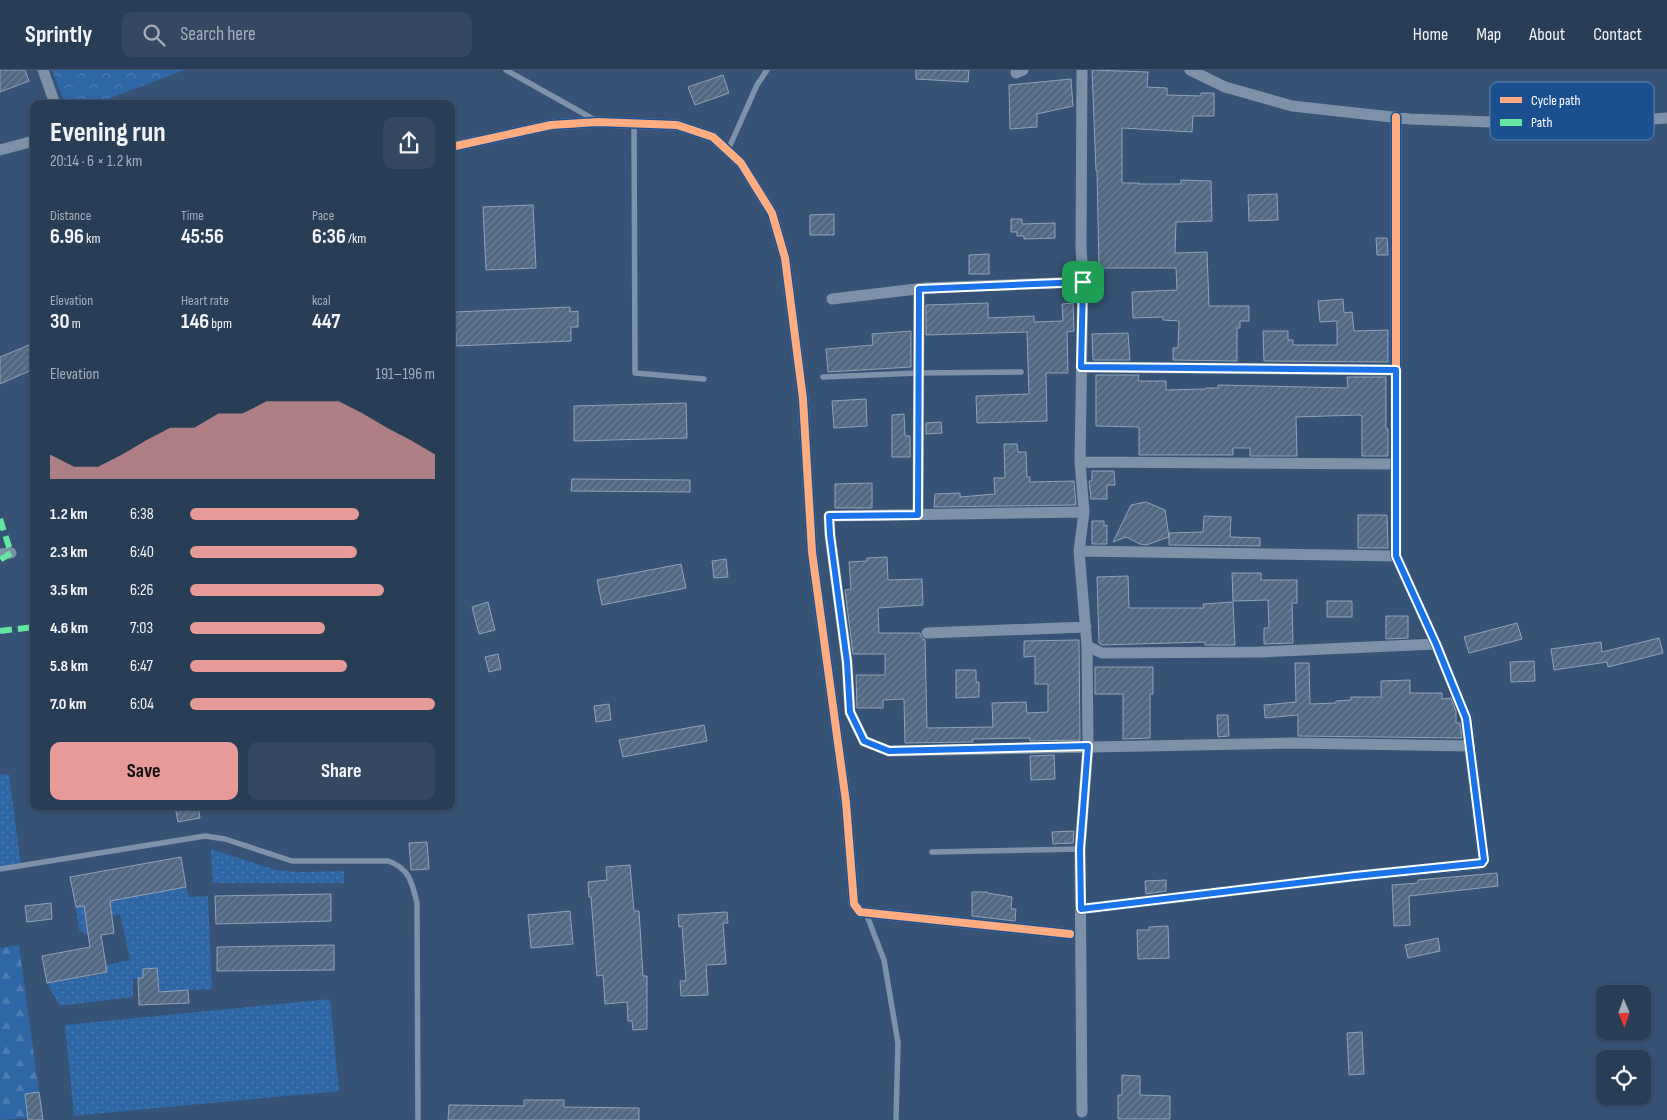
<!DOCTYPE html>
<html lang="en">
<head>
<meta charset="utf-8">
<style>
	body { margin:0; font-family:"Sofia Sans Condensed",sans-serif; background:#344961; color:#f1f3f6; height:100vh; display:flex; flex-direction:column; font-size:19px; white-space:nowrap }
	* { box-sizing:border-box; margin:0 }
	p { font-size:16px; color:#a5aeba }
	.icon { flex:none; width:28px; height:28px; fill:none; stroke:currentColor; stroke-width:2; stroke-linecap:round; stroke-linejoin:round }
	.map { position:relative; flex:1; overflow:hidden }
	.side { position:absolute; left:30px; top:30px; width:425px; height:710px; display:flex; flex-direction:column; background:#283e57; border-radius:10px; box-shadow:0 1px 4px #0004,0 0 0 1px #44576d }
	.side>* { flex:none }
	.needle { width:32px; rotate:178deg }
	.tools { position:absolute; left:1596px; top:915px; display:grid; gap:10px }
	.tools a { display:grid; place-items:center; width:55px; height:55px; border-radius:10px; background:#283e57; box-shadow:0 1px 4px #0004,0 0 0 1px #44576d; font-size:25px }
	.pin { position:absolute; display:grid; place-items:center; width:42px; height:42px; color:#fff; margin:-21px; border-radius:10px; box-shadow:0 2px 8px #0006 }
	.round { display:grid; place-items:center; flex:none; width:52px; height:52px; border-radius:10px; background:#344961 }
	.headline { display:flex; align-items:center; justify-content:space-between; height:85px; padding:0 20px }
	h1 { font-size:28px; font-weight:700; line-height:38px }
	.metrics { display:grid; grid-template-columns:repeat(3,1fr); gap:8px; height:85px; padding:5px 20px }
	.metrics div { display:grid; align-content:center }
	.metrics b { font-size:21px; font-weight:700 }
	.metrics small { font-size:14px; font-weight:400 }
	.metrics p { font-size:14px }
	.chart { height:140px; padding:10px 20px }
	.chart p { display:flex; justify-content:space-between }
	.chart svg { width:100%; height:90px; margin-top:5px; fill:#e69b98; opacity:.7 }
	.primary-button { display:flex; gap:10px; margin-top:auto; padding:10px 20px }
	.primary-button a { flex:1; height:58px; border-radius:10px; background:#e69b98; color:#111; font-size:20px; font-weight:700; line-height:58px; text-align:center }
	.primary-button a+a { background:#344961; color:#f1f3f6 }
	ul { padding:0 20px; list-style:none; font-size:16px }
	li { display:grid; grid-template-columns:80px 60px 1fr; align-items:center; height:38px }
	li i { height:12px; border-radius:6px; background:#e69b98 }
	header { display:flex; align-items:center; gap:30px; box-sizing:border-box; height:70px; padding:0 25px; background:#283e57; border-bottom:1px solid #44576d }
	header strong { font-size:24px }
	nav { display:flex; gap:28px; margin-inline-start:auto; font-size:18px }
	.search { width:350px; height:45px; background:#344961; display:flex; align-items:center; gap:12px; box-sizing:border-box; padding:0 18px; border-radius:10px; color:#a5aeba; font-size:19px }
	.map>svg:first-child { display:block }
</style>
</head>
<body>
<header>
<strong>Sprintly</strong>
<div class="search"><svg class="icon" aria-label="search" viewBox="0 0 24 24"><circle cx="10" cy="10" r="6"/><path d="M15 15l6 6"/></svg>Search here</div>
<nav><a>Home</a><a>Map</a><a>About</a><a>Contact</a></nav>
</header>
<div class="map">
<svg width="1667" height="1050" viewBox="0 0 1667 1050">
	<defs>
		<pattern id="grass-dots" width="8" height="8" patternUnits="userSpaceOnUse" patternTransform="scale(1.25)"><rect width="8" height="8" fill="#2f66a5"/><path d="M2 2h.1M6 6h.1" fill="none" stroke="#4e7db2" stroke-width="1.8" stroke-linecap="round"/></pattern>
		<pattern id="forest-firs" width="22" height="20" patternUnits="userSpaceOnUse" patternTransform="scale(1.25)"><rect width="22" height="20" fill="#2f66a5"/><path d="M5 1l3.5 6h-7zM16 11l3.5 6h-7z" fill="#4e7db2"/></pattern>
		<pattern id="park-crowns" width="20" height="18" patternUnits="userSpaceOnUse" patternTransform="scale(1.25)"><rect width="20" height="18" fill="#2f66a5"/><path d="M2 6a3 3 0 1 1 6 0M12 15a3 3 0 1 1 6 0" fill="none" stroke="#4e7db2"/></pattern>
		<pattern id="building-hatch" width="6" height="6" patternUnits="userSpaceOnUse" patternTransform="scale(1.25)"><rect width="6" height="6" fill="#526984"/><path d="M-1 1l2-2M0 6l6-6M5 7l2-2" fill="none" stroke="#6c8096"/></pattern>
	</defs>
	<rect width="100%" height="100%" fill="#365274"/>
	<path fill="url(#grass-dots)" d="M9 704 21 796 0 799V705Z
		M211 779 276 800 298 802 344 801V813H213Z
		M186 817 189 827 208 826 212 919 159 922 157 898 143 899V908L133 909V927L60 936 47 913 107 903 106 895 130 890 120 844 111 846 89 866 79 860 76 837Z
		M330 929 339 1021 74 1046 65 955Z"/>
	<path fill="url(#forest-firs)" d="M19 875 39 1022 25 1025 28 1048 0 1050V878Z"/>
	<path fill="url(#park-crowns)" d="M52 0H185L94 34H65Z"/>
	<path fill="url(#building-hatch)" stroke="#92a2b6" d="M0 0H25L29 11 0 22Z
		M916 0H969L968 12 916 9Z
		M1092 0 1148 2 1147 17 1167 18V25L1201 26V23H1214V46H1193L1192 62 1122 58V113H1139V114H1181V110L1211 111 1212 151 1176 152 1175 183 1207 182 1209 236H1249V251H1240V258H1237V291L1173 290V278H1178L1179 251 1163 250V247L1133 248 1132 222 1177 220 1176 198H1099L1097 101H1096Z
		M723 5 729 23 695 35 688 17Z
		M1071 9 1073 36 1037 44V57L1010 59 1009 15Z
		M1277 124 1278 150 1249 151 1248 125Z
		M533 135 536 198 486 200 483 137Z
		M834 144V165H810V145Z
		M1011 149H1022V154L1055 153V168L1024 169V166H1017V162H1011Z
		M1376 168H1387L1388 185H1377Z
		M989 184V204H969V185Z
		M1343 229 1344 243 1352 242 1354 261 1388 260V292L1264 291 1263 261H1288V270H1293V275H1337V251L1320 252 1318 231Z
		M988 233V248L1034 246V252L1063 251 1062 234 1073 233 1074 261 1067 262 1068 303H1046L1047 351 977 353 976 326 1029 324 1027 262 926 265V235Z
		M570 237V242L578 241V257H571V271L456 276V263H451V248H455V242Z
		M911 261V297L828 302 826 279 873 275 872 264Z
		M1128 263 1130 290H1093L1092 264Z
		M34 273V299L0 314V287Z
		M1096 305H1139L1138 311H1166V320L1206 319V318H1218V315L1348 318 1347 307H1386V359H1388V386H1362V346L1359 345 1296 347 1297 386H1250V378H1233V385H1139V357L1096 356Z
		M866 329 867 356 834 358 832 331Z
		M686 333 687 368 574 371V336Z
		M904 344 905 366H910V387H892V345Z
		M941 352 942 363 926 364V353Z
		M1004 374H1017L1018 382H1026L1027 407H1030V412L1074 411 1076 435 934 437 935 424 960 423V427L995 424 994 408H1005Z
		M1092 401H1114L1115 415H1107V429H1091L1089 411H1092Z
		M572 409 690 410V422L571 421Z
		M872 413V438H835V414Z
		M1146 432 1165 440 1169 467 1146 475 1140 474 1126 467 1113 472 1131 435Z
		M1358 445H1387L1388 478H1358Z
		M1204 446 1231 447 1230 467 1260 468V476L1169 475V463L1203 462Z
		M1092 451H1104V456L1107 455V474H1092Z
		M887 487 888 510 922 509 923 535 878 538 879 563H920L921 567 925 570 927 658 993 657 992 633 1026 632 1027 643 1048 642V614H1035V586L1024 587V571L1079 570 1080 670 1030 671V668L972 669 973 672 905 673 904 629 883 630V638H857L856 605H885V584H853L845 520 851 519 849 492 867 491V488Z
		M726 489 728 507 714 508 712 491Z
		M681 494 686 518 602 535 597 510Z
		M1232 503H1261V510H1297V533H1292L1293 573 1264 574V558H1269L1268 530 1233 531Z
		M1128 506 1129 538H1204L1203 534 1233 532 1235 575H1205V572L1102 575 1099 573 1097 507Z
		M1327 531H1352V547H1327Z
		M488 532 495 560 479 564 472 537Z
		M1386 546H1408V568L1386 569Z
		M1517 553 1522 569 1469 583 1464 567Z
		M1659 568 1663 583 1608 597 1607 592 1554 600 1551 579 1601 572 1602 582Z
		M498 584 501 599 489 602 485 587Z
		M1534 591 1535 611 1511 612 1510 592Z
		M1295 593H1309L1310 634 1336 633V631L1351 630V627H1381V611L1410 610V623H1442V629L1451 628 1456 641V653H1460L1462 668 1298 666V645L1265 648 1264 635 1296 632Z
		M1095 597H1153V624H1150V668L1123 669V624H1095Z
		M956 600H976V612H979V627L956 628Z
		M609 634 611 650 596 652 594 636Z
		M1217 645H1228L1229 666 1218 667Z
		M704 655 707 671 623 687 619 670Z
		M1054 685 1055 709 1031 710 1030 686Z
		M175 736H198L200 748 178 752Z
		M1074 761 1073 773 1053 774 1052 762Z
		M427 772 429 799 411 800 409 773Z
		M181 787 186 817 110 831 114 863 101 865 107 902 47 913 42 886 90 877 84 836 76 837 70 807Z
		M630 795 634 841H639L643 906H647V959L633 960 632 951H628L627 932 605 934 603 905 597 906 591 827H589L588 812 607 810 606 797Z
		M1497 803 1498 816 1409 826 1410 855 1394 856 1392 815 1418 813V810Z
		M1166 810V821L1146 824 1145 811Z
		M972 822H987V823L1012 827 1011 839H1016L1015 851 972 846Z
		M331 824V851L216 854 215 826Z
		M51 833 52 849 27 852 25 836Z
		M570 841 573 874 531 878 528 845Z
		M727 842 728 853H723L726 894 706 895 708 925 681 926 680 911H686L682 856 679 857 678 845Z
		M1168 856 1169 888 1138 889 1137 860H1149V857Z
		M1438 868 1440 881 1408 888 1405 875Z
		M334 875V900L217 901V877Z
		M157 898 159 922 188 920 189 933 139 935 138 908H143V899Z
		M1362 962 1364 1004 1349 1005 1347 963Z
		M1122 1005 1140 1006V1025L1170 1026V1049H1118V1025H1122Z
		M39 1022 43 1050H28L25 1024Z
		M524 1030H564V1037L639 1038V1050H448L449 1035 524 1036Z"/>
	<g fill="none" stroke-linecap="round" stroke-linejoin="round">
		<path stroke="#7d92a8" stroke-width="5.5" d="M506 0 595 50
			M634 53 635 303 704 309
			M728 80 757 15 767 0
			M823 307 918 303 1021 302
			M932 782 1080 779
			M0 799 205 766 225 769 292 791H388C409 798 412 812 417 833L418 1050
			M866 843 884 890 898 973 896 1050"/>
		<path stroke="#7d92a8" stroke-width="11" d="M43 0 55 34
			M1082 0 1081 179 1083 206 1080 392 1084 442 1079 481 1087 576 1088 676 1080 779 1082 1042
			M1190 0 1225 17 1292 36 1410 49 1577 55 1667 48
			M1016 3 1023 0
			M451 77 551 55 598 52 677 55 713 67 741 93 772 143 785 188 803 329 812 482 846 732 854 834 860 842 1070 864
			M0 80 34 71
			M832 229 925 218 1083 212
			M1081 297 1396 300
			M1080 392 1396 394
			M1084 442 829 446 830 465 847 592 850 642 864 671 889 681 1291 673 1470 676
			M918 445 919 219
			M1079 481 1396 486
			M0 484 11 483
			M927 563 1086 557
			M1087 576 1102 583 1260 582 1436 574
			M1081 839 1355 806 1479 794 1483 790 1467 648 1436 574 1396 486V47"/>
		<path stroke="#66e7a1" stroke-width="6" stroke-dasharray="12 6" stroke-linecap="butt" d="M0 449 11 483 0 490
			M0 561 34 557"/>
		<g stroke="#1b4f8f" stroke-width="11">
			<path id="cycleway" d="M451 77 551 55 598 52 677 55 713 67 741 93 772 143 785 188 803 329 812 482 846 732 854 834 860 842 1070 864
				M1081 839 1355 806 1479 794 1483 790 1467 648 1436 574 1396 486V47"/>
		</g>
		<use href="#cycleway" stroke="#ffac80" stroke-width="8"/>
	</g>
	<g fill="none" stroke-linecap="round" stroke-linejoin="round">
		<g stroke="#fff" stroke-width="10">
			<path id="route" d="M1083 212 1081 297 1396 300V486L1436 574 1466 648 1484 790 1482 793 1355 806 1081 839 1080 779 1088 676 889 681 864 671 850 642 847 592 830 465 829 446 918 445 919 219Z"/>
		</g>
		<use href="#route" stroke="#1a73e8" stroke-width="6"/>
	</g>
	<rect x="1490" y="12" width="164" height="58" rx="8" fill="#1b4f8f" stroke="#5f84b1" stroke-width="1"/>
	<rect x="1500" y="27" width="22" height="6" fill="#ffac80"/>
	<rect x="1500" y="49" width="22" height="7" fill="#66e7a1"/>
	<g font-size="14" fill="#fff">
		<text x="1531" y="35">Cycle path</text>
		<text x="1531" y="57">Path</text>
	</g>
</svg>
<div class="tools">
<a><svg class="needle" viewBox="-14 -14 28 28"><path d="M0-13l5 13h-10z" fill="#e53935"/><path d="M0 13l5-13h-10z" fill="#a5aeba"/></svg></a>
<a><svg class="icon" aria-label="locate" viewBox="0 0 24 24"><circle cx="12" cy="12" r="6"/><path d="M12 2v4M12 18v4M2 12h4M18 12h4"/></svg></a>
</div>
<div class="pin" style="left:1083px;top:212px;background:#1e9e55"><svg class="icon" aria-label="arrive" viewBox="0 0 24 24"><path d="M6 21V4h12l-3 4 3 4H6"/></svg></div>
<section class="side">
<div class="headline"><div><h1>Evening run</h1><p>20:14 · 6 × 1.2 km</p></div><a class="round"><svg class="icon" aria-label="share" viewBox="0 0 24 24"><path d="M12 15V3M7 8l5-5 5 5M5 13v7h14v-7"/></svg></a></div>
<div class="metrics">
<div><p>Distance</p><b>6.96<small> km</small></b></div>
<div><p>Time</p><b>45:56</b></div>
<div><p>Pace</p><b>6:36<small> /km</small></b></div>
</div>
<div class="metrics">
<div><p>Elevation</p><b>30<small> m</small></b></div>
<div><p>Heart rate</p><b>146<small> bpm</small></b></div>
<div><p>kcal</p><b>447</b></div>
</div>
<div class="chart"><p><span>Elevation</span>191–196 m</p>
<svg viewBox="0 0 160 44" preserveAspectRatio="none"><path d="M0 44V32L10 38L20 38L30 32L40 25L50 19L60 19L70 12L80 12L90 6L100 6L110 6L120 6L130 12L140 19L150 25L160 32V44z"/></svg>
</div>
<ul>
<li><b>1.2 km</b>6:38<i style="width:69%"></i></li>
<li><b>2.3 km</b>6:40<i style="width:68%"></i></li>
<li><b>3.5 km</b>6:26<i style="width:79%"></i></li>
<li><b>4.6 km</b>7:03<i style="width:55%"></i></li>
<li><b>5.8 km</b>6:47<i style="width:64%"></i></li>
<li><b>7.0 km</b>6:04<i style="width:100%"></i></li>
</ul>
<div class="primary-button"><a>Save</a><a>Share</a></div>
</section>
</div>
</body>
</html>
